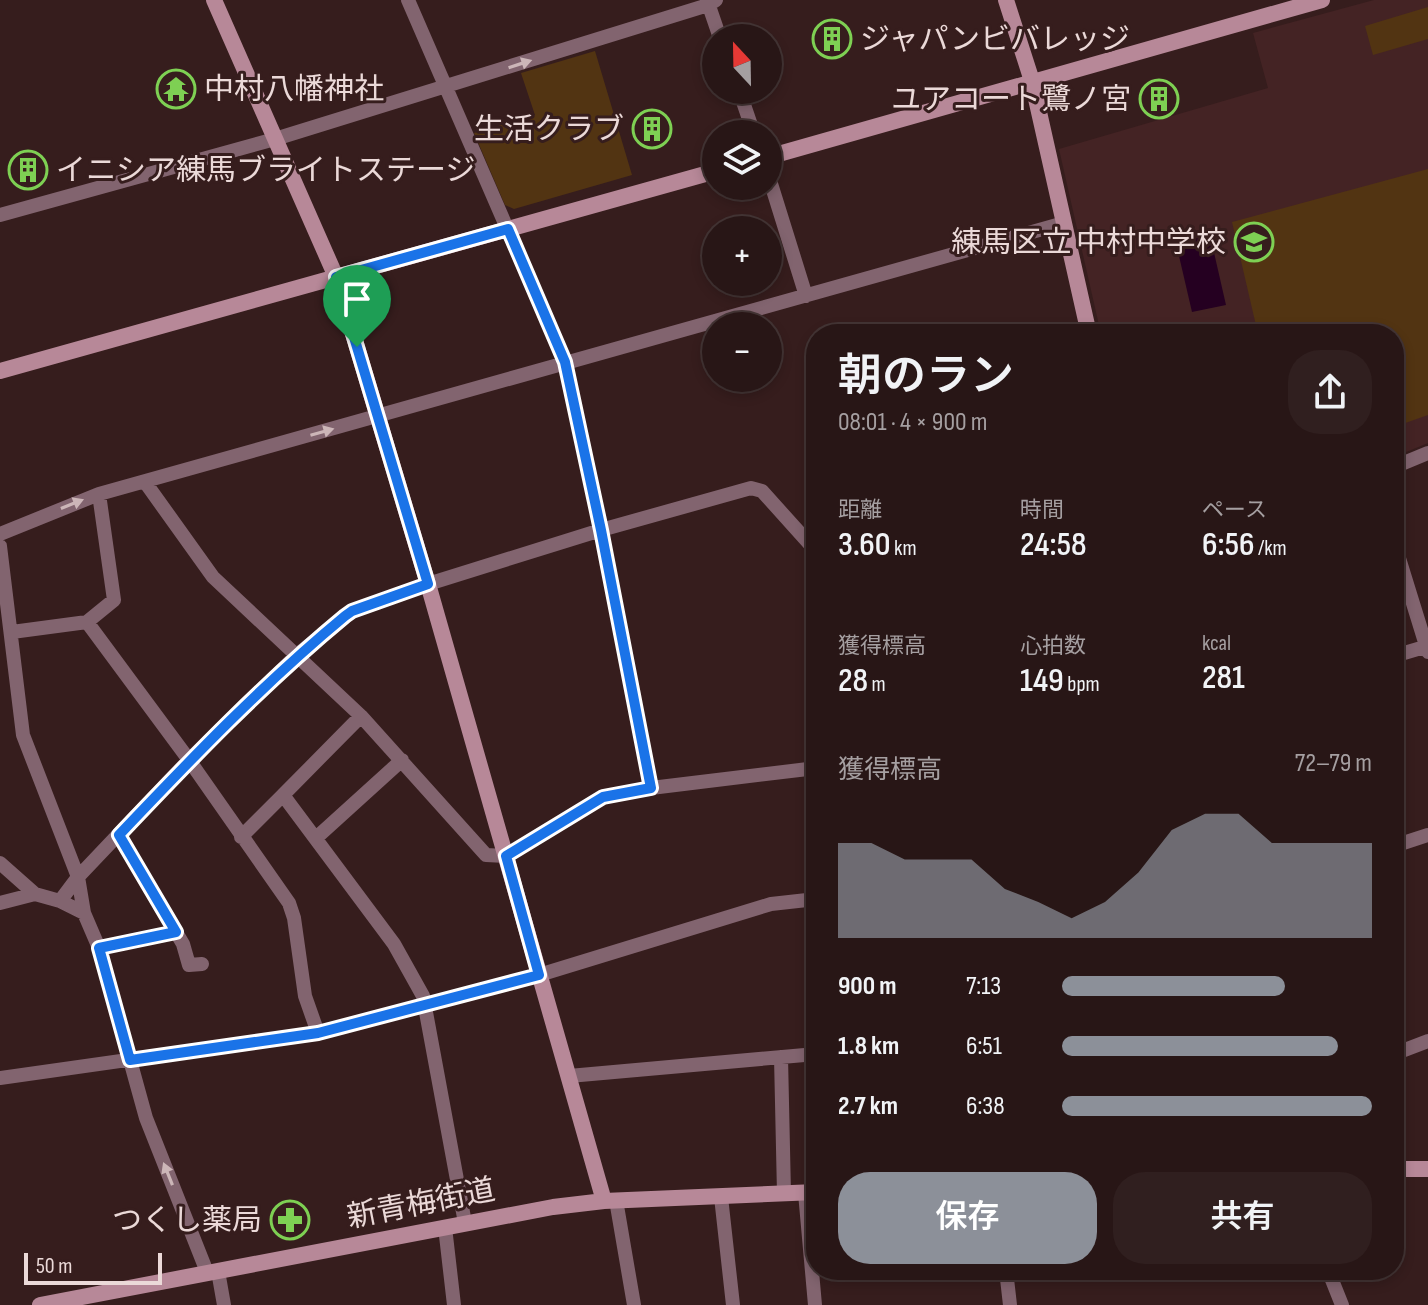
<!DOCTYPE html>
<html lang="ja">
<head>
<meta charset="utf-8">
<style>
	body { margin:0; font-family:"Sofia Sans Condensed","Noto Sans JP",sans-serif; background:#301f1f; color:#f1f3f6; height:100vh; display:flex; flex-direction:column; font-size:30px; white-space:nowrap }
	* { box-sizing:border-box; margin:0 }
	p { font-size:26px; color:#a59fa1 }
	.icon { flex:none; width:44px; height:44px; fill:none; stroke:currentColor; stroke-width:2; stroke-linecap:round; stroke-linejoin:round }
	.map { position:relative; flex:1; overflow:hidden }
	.panel { position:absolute; left:806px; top:324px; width:598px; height:956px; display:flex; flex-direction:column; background:#281616; border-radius:32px; box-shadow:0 4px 12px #0003,0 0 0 2px #443535 }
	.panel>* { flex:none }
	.needle { width:52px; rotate:338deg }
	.controls { position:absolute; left:702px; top:24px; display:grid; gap:16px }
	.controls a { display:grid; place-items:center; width:80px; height:80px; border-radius:50%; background:#281616; box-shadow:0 4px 12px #0003,0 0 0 2px #443535; font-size:40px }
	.scale { position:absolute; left:24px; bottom:20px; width:138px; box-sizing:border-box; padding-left:8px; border:4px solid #ebd9d8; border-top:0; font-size:22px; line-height:28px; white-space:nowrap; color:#ebd9d8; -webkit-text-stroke:6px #361d1d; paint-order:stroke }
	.pin { position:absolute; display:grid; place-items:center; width:68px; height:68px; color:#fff; margin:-82px -34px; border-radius:50% 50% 50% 0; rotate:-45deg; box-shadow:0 0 8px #0007 }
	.pin .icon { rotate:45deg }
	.round { display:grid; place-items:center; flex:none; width:84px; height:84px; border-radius:32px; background:#301f1f }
	.summary { display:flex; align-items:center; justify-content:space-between; height:136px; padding:0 32px }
	h1 { font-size:44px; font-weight:600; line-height:60px }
	.figures { display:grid; grid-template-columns:repeat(3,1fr); gap:12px; height:136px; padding:8px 32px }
	.figures div { display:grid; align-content:center }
	.figures b { font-size:34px; font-weight:600 }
	.figures small { font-size:22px; font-weight:400 }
	.figures p { font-size:22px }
	.chart { height:224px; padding:16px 32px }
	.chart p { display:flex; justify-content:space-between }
	.chart svg { width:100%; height:144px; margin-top:8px; fill:#8c9099; opacity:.7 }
	.cta { display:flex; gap:16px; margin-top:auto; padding:16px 32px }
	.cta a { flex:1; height:92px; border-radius:32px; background:#8c9099; color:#fff; font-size:32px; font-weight:600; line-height:92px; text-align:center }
	.cta a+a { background:#301f1f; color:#f1f3f6 }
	ul { padding:0 32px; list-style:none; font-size:26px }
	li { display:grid; grid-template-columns:128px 96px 1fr; align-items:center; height:60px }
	li i { height:20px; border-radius:10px; background:#8c9099 }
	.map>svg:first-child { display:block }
</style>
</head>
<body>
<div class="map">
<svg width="1428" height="1305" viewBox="0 0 1428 1305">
	<rect width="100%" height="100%" fill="#361d1d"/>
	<path fill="#442324" d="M1374 0H1428V443L1394 457V334H1101L1059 149 1268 88 1253 33Z"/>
	<path fill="#523412" d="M1428 7V39L1373 55 1365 26Z
		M595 51 632 175 514 209 505 205 474 133 535 115 521 73Z
		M1428 169V415L1394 427V334H1258L1232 222Z"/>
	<path fill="#250021" d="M1210 235 1226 305 1192 312 1176 243Z"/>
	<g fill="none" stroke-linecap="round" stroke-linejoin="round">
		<path stroke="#82646f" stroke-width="14" d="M408 0 565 362 601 530 651 788
			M707 0 720 38
			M739 90 754 134
			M768 174 806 296
			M0 215 275 139 708 5 716 0
			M1394 467 1428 453
			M145 482 213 577 361 716 486 855 506 856 603 797 651 788 816 768
			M0 534 99 494 1064 223
			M1394 542 1428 652
			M0 546 23 735 78 877 84 913 99 948 146 1118 207 1272
			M87 622 114 600 99 494
			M12 632 87 622 189 760 289 903 294 918 305 996 318 1033
			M1394 656 1428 646
			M283 795 361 716
			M119 835 183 944 189 965 202 964
			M241 837 283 795 394 944 423 996 465 1223
			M316 838 402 760
			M1394 846 1428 835
			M0 863 35 894 60 901 84 913
			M60 901 78 877 189 760 298 654 352 611 428 584 601 530 751 488 762 491 816 551
			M0 903 35 894
			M99 948 176 932
			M1394 1054 1428 1041
			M781 1057 784 1194
			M569 1076 816 1054
			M0 1078 318 1033 539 975 771 904 816 899
			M805 1193 815 1305
			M721 1197 733 1305
			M616 1200 634 1305
			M445 1227 454 1305
			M1006 1270 1010 1305
			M1328 1270 1342 1305
			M218 1271 224 1305"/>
		<path stroke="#b78898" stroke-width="16" d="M214 0 336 277 428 584 604 1201
			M1006 0 1032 81 1089 334
			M768 157 1322 0
			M0 371 716 171
			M1394 1169H1428
			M40 1305 553 1207 604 1201 816 1192"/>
	</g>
	<defs><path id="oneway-solid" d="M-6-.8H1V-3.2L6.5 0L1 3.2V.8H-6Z" transform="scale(2)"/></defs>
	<g fill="#ccb6b8">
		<use href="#oneway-solid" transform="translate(520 64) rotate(-18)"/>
		<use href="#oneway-solid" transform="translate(322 432) rotate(-16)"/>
		<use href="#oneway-solid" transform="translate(72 504) rotate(-22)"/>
		<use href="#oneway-solid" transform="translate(168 1174) rotate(-112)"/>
	</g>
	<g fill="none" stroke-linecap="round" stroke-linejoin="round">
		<g stroke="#fff" stroke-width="16">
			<path id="route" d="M508 229 565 362 601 530 651 788 603 797 506 856 539 975 318 1033 130 1060 99 948 176 932 119 835C191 759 264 683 345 616L352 611 428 584 336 277Z"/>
		</g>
		<use href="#route" stroke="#1a73e8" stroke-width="10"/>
	</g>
	<defs>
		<g id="building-ring" transform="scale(2)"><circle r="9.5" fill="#361d1d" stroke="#7ed053" stroke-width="1.5"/><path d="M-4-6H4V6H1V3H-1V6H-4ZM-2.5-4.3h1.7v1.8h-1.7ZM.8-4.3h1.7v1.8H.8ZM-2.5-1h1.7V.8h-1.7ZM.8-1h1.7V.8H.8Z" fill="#7ed053"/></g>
		<g id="temple-ring" transform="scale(2)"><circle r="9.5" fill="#361d1d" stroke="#7ed053" stroke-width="1.5"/><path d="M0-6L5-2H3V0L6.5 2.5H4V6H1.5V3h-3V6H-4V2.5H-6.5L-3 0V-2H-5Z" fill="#7ed053"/></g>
		<g id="school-ring" transform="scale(2)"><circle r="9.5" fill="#361d1d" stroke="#7ed053" stroke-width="1.5"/><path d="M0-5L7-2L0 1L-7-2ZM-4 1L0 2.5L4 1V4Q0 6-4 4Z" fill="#7ed053"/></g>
		<g id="pharmacy-ring" transform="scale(2)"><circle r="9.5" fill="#361d1d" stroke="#7ed053" stroke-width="1.5"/><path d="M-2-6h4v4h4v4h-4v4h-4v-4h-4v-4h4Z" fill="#7ed053"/></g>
	</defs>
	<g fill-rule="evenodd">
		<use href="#building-ring" x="832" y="39"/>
		<use href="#temple-ring" x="176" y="89"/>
		<use href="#building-ring" x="1159" y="99"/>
		<use href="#building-ring" x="652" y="129"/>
		<use href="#building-ring" x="28" y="170"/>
		<use href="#school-ring" x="1254" y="242"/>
		<use href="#pharmacy-ring" x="290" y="1220"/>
	</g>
	<g text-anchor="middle" stroke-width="6" stroke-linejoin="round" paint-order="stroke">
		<g font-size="30" fill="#ebd9d8" stroke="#361d1d" text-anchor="end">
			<text x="860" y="49" text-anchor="start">ジャパンビバレッジ</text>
			<text x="204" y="99" text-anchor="start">中村八幡神社</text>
			<text x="1131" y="109">ユアコート鷺ノ宮</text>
			<text x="624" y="139">生活クラブ</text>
			<text x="56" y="180" text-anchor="start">イニシア練馬ブライトステージ</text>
			<text x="1226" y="252">練馬区立 中村中学校</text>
			<text x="262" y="1230">つくし薬局</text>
		</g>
		<g font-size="30" fill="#ebd9d8" stroke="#361d1d">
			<text transform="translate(421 1203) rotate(-11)" y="10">新青梅街道</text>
		</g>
	</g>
</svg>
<div class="controls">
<a><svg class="needle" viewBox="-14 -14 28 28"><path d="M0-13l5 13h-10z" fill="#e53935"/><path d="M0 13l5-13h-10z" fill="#a59fa1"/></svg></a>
<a><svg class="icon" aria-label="layers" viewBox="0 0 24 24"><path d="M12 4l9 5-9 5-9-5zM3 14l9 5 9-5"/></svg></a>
<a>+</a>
<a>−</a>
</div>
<div class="scale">50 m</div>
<div class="pin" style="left:357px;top:347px;background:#1e9e55"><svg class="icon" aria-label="arrive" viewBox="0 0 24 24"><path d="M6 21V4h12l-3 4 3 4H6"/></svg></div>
<section class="panel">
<div class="summary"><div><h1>朝のラン</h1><p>08:01 · 4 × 900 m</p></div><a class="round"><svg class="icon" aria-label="share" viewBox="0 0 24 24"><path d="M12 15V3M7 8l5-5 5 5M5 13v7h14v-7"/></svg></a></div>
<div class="figures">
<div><p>距離</p><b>3.60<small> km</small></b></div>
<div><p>時間</p><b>24:58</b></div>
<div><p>ペース</p><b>6:56<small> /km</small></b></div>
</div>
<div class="figures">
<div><p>獲得標高</p><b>28<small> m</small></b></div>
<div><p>心拍数</p><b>149<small> bpm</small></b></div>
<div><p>kcal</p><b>281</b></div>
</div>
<div class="chart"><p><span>獲得標高</span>72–79 m</p>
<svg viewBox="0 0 160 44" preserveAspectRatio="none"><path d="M0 44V15L10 15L20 20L30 20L40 20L50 29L60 33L70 38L80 33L90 24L100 11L110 6L120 6L130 15L140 15L150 15L160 15V44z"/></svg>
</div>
<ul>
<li><b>900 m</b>7:13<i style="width:72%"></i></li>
<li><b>1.8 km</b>6:51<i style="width:89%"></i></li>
<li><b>2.7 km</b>6:38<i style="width:100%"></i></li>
</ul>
<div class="cta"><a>保存</a><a>共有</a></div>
</section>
</div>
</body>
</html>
